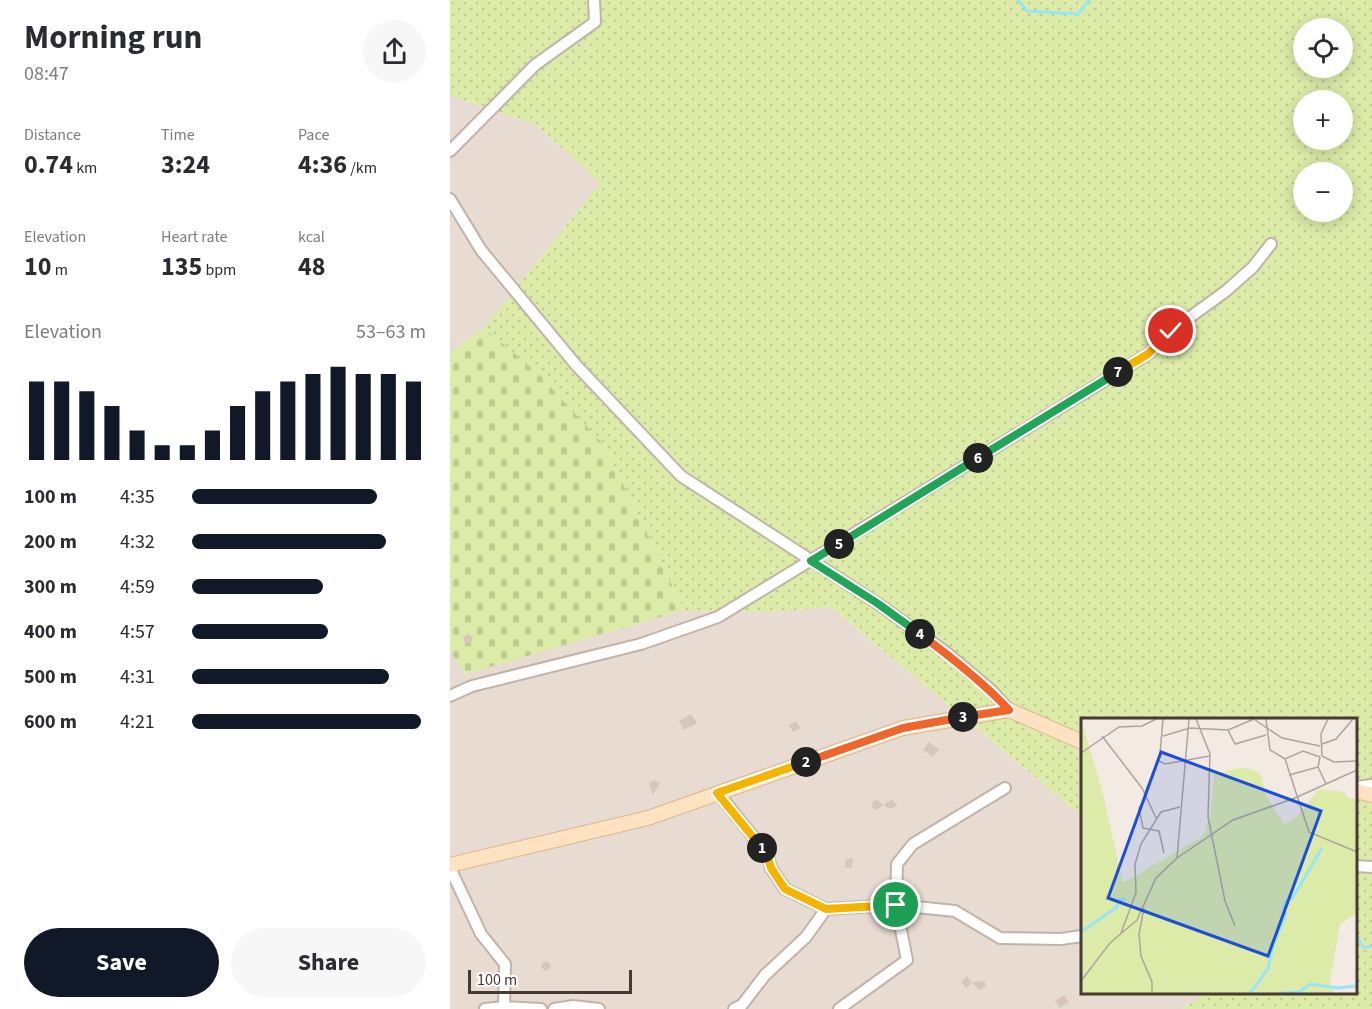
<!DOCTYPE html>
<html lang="en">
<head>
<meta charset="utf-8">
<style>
	body { margin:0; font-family:"Source Sans 3",sans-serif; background:#f7f7f7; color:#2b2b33; height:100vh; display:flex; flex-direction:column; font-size:22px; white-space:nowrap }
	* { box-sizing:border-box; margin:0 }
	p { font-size:20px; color:#7c7c81 }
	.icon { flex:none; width:33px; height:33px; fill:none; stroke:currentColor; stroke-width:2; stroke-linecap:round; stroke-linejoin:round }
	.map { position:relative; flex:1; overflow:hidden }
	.panel { display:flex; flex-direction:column; background:#fff; width:450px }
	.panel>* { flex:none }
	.buttons { position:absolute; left:843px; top:18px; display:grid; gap:12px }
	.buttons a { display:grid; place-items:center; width:60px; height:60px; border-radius:50%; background:#fff; box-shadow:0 3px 15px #0003; font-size:30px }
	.scale { position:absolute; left:18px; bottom:15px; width:164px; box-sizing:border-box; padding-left:6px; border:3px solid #463a33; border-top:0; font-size:16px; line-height:21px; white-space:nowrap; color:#463a33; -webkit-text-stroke:4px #fff; paint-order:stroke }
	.pin { position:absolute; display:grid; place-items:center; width:51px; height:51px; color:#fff; margin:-26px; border:3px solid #fff; border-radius:50%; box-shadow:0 2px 6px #0007 }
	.km { position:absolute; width:30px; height:30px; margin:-15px; border-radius:50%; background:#222; color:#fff; font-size:16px; line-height:30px; text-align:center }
	.round { display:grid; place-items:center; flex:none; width:63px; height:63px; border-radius:32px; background:#f7f7f7 }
	.overview { display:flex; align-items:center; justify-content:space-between; height:102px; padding:0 24px }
	h1 { font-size:33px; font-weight:700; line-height:45px }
	.metrics { display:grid; grid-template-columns:repeat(3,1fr); gap:9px; height:102px; padding:6px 24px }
	.metrics div { display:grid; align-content:center }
	.metrics b { font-size:26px; font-weight:700 }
	.metrics small { font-size:16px; font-weight:400 }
	.metrics p { font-size:16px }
	.chart { height:168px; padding:12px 24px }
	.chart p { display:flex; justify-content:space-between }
	.chart svg { width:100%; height:108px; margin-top:6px; stroke:#111827; stroke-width:6 }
	.button { display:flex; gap:12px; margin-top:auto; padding:12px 24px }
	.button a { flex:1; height:69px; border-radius:36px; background:#111827; color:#fff; font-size:24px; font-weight:700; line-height:69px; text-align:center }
	.button a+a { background:#f7f7f7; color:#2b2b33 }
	ul { padding:0 24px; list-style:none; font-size:20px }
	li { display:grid; grid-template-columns:96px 72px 1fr; align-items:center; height:45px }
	li i { height:15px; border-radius:8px; background:#111827 }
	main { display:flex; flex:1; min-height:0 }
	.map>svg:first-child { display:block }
</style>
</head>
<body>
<main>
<section class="panel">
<div class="overview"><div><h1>Morning run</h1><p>08:47</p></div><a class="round"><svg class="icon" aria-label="share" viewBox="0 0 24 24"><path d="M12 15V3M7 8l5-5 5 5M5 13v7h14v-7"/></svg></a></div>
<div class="metrics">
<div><p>Distance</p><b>0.74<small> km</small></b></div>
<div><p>Time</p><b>3:24</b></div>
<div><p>Pace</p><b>4:36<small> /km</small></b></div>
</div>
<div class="metrics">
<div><p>Elevation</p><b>10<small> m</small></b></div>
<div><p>Heart rate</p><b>135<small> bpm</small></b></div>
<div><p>kcal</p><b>48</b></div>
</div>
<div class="chart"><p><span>Elevation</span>53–63 m</p>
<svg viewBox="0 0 160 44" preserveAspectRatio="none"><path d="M5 44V12M15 44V12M25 44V16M35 44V22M45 44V32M55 44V38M65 44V38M75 44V32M85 44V22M95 44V16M105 44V12M115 44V9M125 44V6M135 44V9M145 44V9M155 44V12"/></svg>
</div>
<ul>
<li><b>100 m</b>4:35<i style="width:79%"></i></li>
<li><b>200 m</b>4:32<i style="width:83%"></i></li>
<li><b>300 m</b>4:59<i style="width:56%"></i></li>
<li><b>400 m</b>4:57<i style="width:58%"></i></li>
<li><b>500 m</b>4:31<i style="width:84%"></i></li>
<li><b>600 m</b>4:21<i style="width:98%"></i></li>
</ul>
<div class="button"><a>Save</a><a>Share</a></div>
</section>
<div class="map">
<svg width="922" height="1009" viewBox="0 0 922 1009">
	<defs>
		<pattern id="grass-dots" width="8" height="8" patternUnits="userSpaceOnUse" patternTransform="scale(1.5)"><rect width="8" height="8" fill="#dceca8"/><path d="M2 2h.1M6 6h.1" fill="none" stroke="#becb91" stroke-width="1.8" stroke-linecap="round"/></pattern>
		<pattern id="cemetery-stones" width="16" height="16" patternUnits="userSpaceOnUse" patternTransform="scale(1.5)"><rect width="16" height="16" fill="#dceca8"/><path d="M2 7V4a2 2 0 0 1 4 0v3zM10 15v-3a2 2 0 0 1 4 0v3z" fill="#becb91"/></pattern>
	</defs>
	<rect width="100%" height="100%" fill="#f3ebe3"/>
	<path fill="#e8dbd1" d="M0 95 87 125 150 183 34 328 0 353Z
		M381 607 632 816V992L758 993 732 1009H0V651L16 674 234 610 317 612Z"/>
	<path fill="url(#grass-dots)" fill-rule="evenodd" d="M0 0H922V1009H732L758 993 906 992V720H632V816L381 607 317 612 234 610 154 445 88 373 34 328 150 183 87 125 0 95ZM854 28H892V68H854ZM854 100H892V140H854ZM854 172H892V212H854Z"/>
	<path fill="url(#cemetery-stones)" d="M34 328 88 373 154 445 234 610 16 674 0 651V353Z"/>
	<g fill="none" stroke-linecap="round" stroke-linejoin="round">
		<path stroke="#99e5f6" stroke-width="3" d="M568 0 577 11 628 14 639 0
			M906 935 913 947H922"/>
	</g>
	<path fill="#d9c6bb" d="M13.5 639a4.5 4.5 0 1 1 9 0a4.5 4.5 0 1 1-9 0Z
		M241 714 247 723 234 730 229 721Z
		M346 721 350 728 343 732 339 725Z
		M479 742 489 749 483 757 473 750Z
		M204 780 210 783 203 795 199 784Z
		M442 799 447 806 440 809 433 805Z
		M428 800 433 805 427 810 422 808 423 801Z
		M403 858 402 868 395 867 396 859Z
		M91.5 966a4.5 4.5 0 1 1 9 0a4.5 4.5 0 1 1-9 0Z
		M517 976 522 983 516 988 511 982Z
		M530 981 535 982 536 985 532 990 528 989 522 983Z
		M614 995 619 1002 610 1008 605 1001Z"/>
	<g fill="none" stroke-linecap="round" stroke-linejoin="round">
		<g stroke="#c2b3a8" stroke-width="14">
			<path id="minor" d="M0 151 85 65 145 22 144 0
				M0 199 31 250 126 365 231 476 427 603 497 653 541 690 559 710
				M0 696 22 686 191 644 268 617 698 354 721 331 776 291 803 267 821 244
				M906 787 922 785
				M268 793 317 854 321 868 335 889 376 909 446 905 505 911 550 938 611 939 632 936
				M906 866 922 867
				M0 868 31 934 55 964 54 1007
				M35 1009 54 1007 91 1009
				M104 1009 123 1006 149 1009
				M284 1009 292 1005 315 975 356 937 376 909
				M389 1009 457 960 446 905 447 864 463 844 555 788"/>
		</g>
		<g stroke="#dbb690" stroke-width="16">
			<path id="secondary" d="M906 791 922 795
				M0 865 198 818 453 728 559 710 632 742"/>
		</g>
		<use href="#minor" stroke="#fff" stroke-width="10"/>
		<use href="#secondary" stroke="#ffe2c1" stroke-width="14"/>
	</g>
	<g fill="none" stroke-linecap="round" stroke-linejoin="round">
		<g stroke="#fff" stroke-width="12">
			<path id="split-1" d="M312 848 317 854 321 868 335 889 376 909 446 905"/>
		</g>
		<g stroke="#fff" stroke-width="12">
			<path id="split-2" d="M312 848 267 793 356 762"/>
		</g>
		<g stroke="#fff" stroke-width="12">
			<path id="split-3" d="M356 762 453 728 513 717"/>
		</g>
		<g stroke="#fff" stroke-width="12">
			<path id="split-4" d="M470 634C501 657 532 681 559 710L513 717"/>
		</g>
		<g stroke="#fff" stroke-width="12">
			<path id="split-5" d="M389 544 361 561 427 603 470 634"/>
		</g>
		<g stroke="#fff" stroke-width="12">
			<path id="split-6" d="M389 544 528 458"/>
		</g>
		<g stroke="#fff" stroke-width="12">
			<path id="split-7" d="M528 458 668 372"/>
		</g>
		<g stroke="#fff" stroke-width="12">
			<path id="split-8" d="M668 372 698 354 721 331"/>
		</g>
		<use href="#split-1" stroke="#f5b400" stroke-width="8"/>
		<use href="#split-2" stroke="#f5b400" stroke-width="8"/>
		<use href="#split-3" stroke="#f0652b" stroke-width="8"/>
		<use href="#split-4" stroke="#f0652b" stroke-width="8"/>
		<use href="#split-5" stroke="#22a559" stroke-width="8"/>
		<use href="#split-6" stroke="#22a559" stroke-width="8"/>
		<use href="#split-7" stroke="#22a559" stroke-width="8"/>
		<use href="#split-8" stroke="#f5b400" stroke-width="8"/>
	</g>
	<g transform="translate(631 718)">
		<rect width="276" height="276" fill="#f3ebe3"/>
		<path d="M0 1 21 72 42 165 122 118 130 94 161 91 186 79 203 106 215 99 238 71 264 74 267 80 276 81V195L259 206 249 262 253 275H0V264L32 224 0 262Z" fill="#dceca8"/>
		<path d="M163 49 179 55 186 79 161 91 130 94 133 56Z" fill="#dceca8"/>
		<path fill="none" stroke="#99e5f6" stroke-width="3" d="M0 214 36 189 38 182 45 181M169 275 187 251 192 228 205 196 202 191 205 183 211 181 241 130M200 275 218 274 230 266 256 270 276 268"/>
		<path fill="none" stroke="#aea49d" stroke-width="1.5" d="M115 1 129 36 127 99 144 183 154 208M185 1 189 32 204 41 222 33 239 39M174 2 201 20 239 28M147 12 154 26 185 17M21 18 61 70 75 100M82 18 109 10 147 12 173 1M241 26 255 21 272 1M0 35 38 9 61 8 75 1M241 38 240 16 247 1M241 38 253 44 276 43M239 39 237 49 245 66M204 41 228 114 276 134M78 43 84 46 129 38M208 57 237 49M64 75 79 36 82 1M64 81 58 90 62 110 78 113 83 135M96 140 152 102 214 80 276 52M63 190 58 216 60 238 71 264V275M40 215 55 175 54 146 60 126 80 94 99 89M0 263 29 225 56 202 75 160 96 140 108 1"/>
		<path fill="#1d4ed8" fill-opacity="0.15" stroke="#1d4ed8" stroke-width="3" d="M80 34 240 93 187 238 27 180Z"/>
		<rect width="276" height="276" fill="none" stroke="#463a33" stroke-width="3"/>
	</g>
</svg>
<div class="buttons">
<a><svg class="icon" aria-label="locate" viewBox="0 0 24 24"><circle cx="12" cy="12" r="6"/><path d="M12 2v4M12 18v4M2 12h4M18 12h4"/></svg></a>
<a>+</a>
<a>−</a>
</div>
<div class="scale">100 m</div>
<div class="pin" style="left:446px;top:905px;background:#1e9e55"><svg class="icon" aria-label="arrive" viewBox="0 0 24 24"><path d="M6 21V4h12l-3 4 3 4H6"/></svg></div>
<div class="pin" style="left:721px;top:331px;background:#d93025"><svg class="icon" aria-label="check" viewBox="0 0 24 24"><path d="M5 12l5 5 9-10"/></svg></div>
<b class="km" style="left:312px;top:848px">1</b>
<b class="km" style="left:356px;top:762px">2</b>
<b class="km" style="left:513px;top:717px">3</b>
<b class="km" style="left:470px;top:634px">4</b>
<b class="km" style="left:389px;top:544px">5</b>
<b class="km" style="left:528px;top:458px">6</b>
<b class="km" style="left:668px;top:372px">7</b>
</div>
</main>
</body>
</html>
